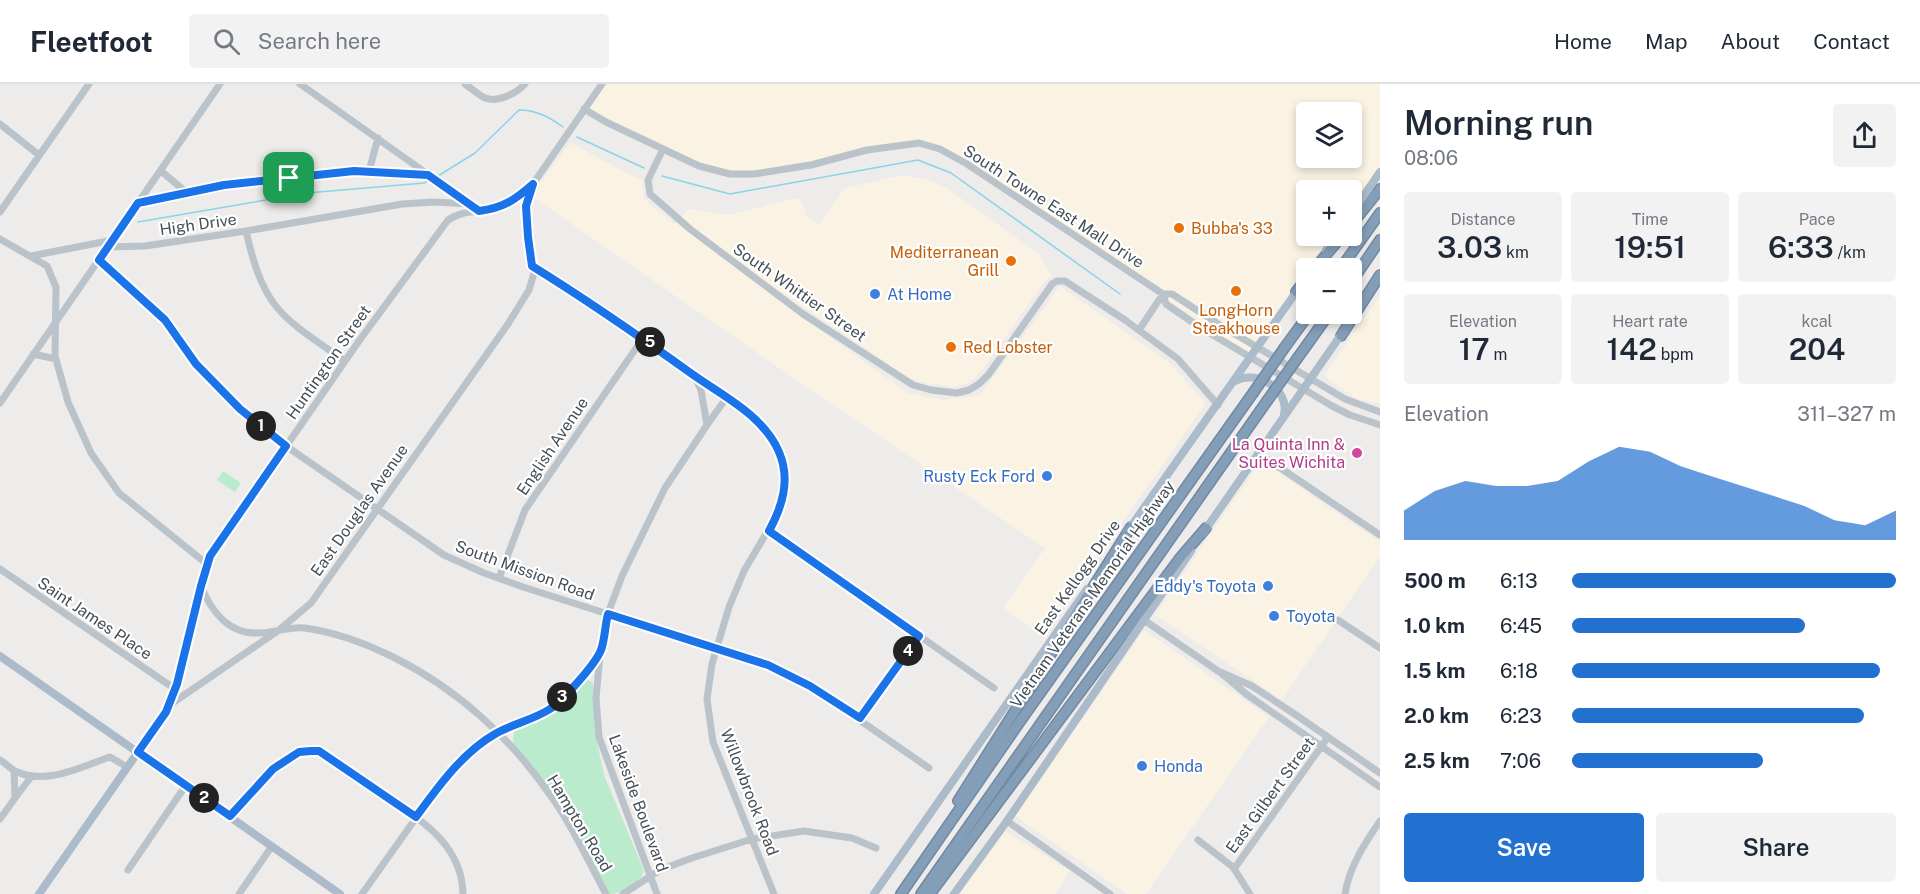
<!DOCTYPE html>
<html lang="en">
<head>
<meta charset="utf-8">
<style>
	body { margin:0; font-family:"Public Sans",sans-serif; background:#f2f2f3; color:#1f2937; height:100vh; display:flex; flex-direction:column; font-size:22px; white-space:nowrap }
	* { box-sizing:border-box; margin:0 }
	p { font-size:20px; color:#747a83 }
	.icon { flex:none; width:33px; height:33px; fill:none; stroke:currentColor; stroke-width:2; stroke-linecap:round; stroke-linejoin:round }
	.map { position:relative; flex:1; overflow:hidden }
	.panel { display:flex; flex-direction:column; background:#fff; width:540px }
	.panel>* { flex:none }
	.controls { position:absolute; left:1296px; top:18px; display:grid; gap:12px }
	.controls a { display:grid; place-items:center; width:66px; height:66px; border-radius:6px; background:#fff; box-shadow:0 3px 9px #0003; font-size:30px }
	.pin { position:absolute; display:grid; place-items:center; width:51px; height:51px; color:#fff; margin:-26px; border-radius:12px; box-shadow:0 3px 9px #0006 }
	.km { position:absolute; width:30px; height:30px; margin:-15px; border-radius:50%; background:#222; color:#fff; font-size:16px; line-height:30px; text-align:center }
	.round { display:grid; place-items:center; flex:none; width:63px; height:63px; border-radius:6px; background:#f2f2f3 }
	.headline { display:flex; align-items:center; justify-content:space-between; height:102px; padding:0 24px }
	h1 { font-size:33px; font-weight:600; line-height:45px }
	.metrics { display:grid; grid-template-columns:repeat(3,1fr); gap:9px; height:102px; padding:6px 24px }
	.metrics div { display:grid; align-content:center; border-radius:6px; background:#f2f2f3; text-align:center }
	.metrics b { font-size:30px; font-weight:600 }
	.metrics small { font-size:16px; font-weight:400 }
	.metrics p { font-size:16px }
	.chart { height:168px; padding:12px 24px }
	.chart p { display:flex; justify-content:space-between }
	.chart svg { width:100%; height:108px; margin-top:6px; fill:#2271d1; opacity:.7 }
	.cta { display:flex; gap:12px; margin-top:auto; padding:12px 24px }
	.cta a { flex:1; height:69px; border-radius:6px; background:#2271d1; color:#fff; font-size:24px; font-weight:600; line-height:69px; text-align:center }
	.cta a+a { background:#f2f2f3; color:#1f2937 }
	ul { padding:0 24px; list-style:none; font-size:20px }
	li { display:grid; grid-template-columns:96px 72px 1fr; align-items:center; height:45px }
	li i { height:15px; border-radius:8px; background:#2271d1 }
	header { display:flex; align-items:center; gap:36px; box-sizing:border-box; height:84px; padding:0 30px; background:#fff; border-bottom:2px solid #e0e1e3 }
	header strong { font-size:28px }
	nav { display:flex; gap:33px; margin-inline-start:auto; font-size:21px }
	.search { width:420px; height:54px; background:#f2f2f3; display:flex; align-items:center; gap:15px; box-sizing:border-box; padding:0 21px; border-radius:6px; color:#747a83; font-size:22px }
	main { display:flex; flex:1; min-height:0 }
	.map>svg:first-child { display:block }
</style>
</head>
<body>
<header>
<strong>Fleetfoot</strong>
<div class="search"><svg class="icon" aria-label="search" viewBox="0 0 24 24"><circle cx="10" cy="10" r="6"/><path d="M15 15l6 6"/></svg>Search here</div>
<nav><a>Home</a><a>Map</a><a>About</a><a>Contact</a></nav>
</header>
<main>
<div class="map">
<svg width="1380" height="810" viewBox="0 0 1380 810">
	<rect width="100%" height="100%" fill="#eeebeb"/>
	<path fill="#faf3e3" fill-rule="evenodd" d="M602 0H1380V88L1352 129V106H1306V152H1336L1313 184H1306V193L1251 272 967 80 919 59 730 90 663 65 584 25ZM1306 28H1352V74H1306Z
		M570 59 642 97 644 113 648 119 675 140 689 125 729 131 798 114 802 118 807 134 819 140 845 104 894 93 906 92 929 96 945 103 1039 170 1051 192 1045 197 982 286 973 296 966 300 953 303 921 298 908 293 775 204 771 211 908 309 943 316 980 311 1060 202 1171 280 1206 319 1043 552 1003 524 1045 464 805 302 533 113 536 105Z
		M1380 212V320L1357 315 1324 292Z
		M1261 377 1380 458V472L1282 616 1155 531Z
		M1144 546 1269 633 1146 810H1127L1015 732Z
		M1005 747 1070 787 1055 810H960Z"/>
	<path fill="#baebcc" d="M223 387 241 399 235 408 217 396Z
		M584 595H587L593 599 596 653 604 691 644 787C641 798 621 810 610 810 581 757 554 705 513 660L514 646 543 633 556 624Z"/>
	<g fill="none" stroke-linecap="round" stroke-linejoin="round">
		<path stroke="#89d4e6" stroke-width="1.5" d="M577 53 644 84
			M438 92 475 69 519 26C537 26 549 33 563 43
			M662 92 730 110 918 76 951 89 1120 210
			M138 138 307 109 424 99 430 96"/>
		<g stroke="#7089a4" stroke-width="12">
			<path id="highway" d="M1352 140 1380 105
				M1315 184 1342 152
				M1341 184 1380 129
				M1352 197 1380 156
				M1296 208 1306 195
				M1341 252 1380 191
				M1285 263 1309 230
				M1299 272 1329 230
				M958 717 1131 443
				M901 810 1021 636 1253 309
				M921 810 1267 317
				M930 810 1180 474 1206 444"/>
		</g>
		<path stroke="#bac3ca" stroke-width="7" d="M300 0 470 120
			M465 0C471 4 478 11 485 14 498 19 517 9 525 0
			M584 25 606 38 699 82 730 90H754L811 81 867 66 919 59 940 65 967 80 1163 210H1172L1223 243 1345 315 1380 328
			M0 40 39 71
			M663 65 648 96 650 110 690 145 803 230 913 301 931 306 957 309 969 306 979 300 989 290 1052 200 1057 197H1065L1125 236 1178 275 1218 321
			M161 87 186 108
			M369 87 378 54
			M138 119 224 101 354 87 428 91
			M0 128 89 0
			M246 147C252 173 259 200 275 221 293 244 322 260 345 277
			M0 155 47 182 56 203 55 272 68 318 91 369 119 409 208 481
			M108 163 145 162 246 147 402 120 434 118 471 120
			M31 172 113 156
			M99 176 165 236 196 280 240 325 286 362 444 471 484 489 523 503 768 581 810 602 929 684
			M533 182 596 221 733 317 765 345 780 370 784 395 780 426 744 487 729 523 712 580 707 615 713 658 774 810
			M1163 210 1166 220 1198 242 1332 322 1350 331 1380 341
			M1139 246 1163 210
			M33 270 56 275
			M0 319 220 0
			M707 341 727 313
			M1258 369 1380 451
			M769 447 994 604
			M0 485 175 605
			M499 494 525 426 643 254
			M201 502C211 527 229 551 260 549 274 549 290 542 305 544 335 548 367 560 395 574 457 605 511 654 550 711 572 741 588 777 606 810
			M1144 536 1218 587 1252 602 1296 631 1380 689
			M1338 536 1380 564
			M600 571 596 614 599 653 657 810
			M1220 588 1246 610 1380 703
			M169 620C187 572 194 521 210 472L359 257 448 136C463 126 473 129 489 126 507 122 518 113 531 102
			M859 634 919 552
			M138 668 174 618 279 546 311 519 508 240 529 206 534 189 528 153 526 122 533 100 602 0
			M0 676C5 679 10 684 15 687 46 702 80 683 110 673L127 683
			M15 714 31 693
			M229 732 273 685 299 668 319 667C340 681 361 695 381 709 419 735 462 759 463 810
			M0 735 15 714 14 687
			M1007 737 1110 810
			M1198 756 1233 783 1250 810
			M1234 785 1328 653
			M128 786 186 701
			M239 810 272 762
			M362 810 440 700 469 670 496 650 551 624 592 581 601 565 607 532 622 492 665 404 707 341 701 306 695 293
			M623 810 660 786 692 774 752 755 804 747 852 754 876 764
			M1345 810C1349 783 1365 759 1380 737"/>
		<path stroke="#abbbc9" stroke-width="8" d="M1352 129 1380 88
			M1326 166 1336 152
			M1235 297C1256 285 1290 305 1284 330
			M1127 448 1299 204
			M1203 449 1343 248
			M0 572 340 810
			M39 810 138 668
			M874 810 1087 505
			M954 810 1007 737 1191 467"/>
		<use href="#highway" stroke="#849eb8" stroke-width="9"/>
		<g stroke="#7089a4" stroke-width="12" stroke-linecap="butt">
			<path id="highway-bridge" d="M1253 309 1285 263
				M1267 317 1299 272"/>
		</g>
		<use href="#highway-bridge" stroke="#849eb8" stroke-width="9"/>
	</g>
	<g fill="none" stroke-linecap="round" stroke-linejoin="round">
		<g stroke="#fff" stroke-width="12">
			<path id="route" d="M354 87 428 91 479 127C503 124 515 116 533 100L526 122 528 153 532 182C587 216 639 252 692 290 723 312 763 331 779 368 791 396 782 423 769 447L919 552 860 634 810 602 768 581 608 530C605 541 605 555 601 566 595 581 563 616 550 625 533 636 512 640 495 650 462 669 438 703 416 733L319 667H311L299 668 273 685 230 732 138 668 166 628 177 600 201 502 210 472 286 362 240 325 196 280 165 236 99 176 138 119 224 101Z"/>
		</g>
		<use href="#route" stroke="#1a73e8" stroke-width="8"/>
	</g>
	<g fill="#e8710a" stroke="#fff" stroke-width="2">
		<circle cx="1179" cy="144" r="6"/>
		<circle cx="1011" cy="177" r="6"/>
		<circle cx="1236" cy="207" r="6"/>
		<circle cx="951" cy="263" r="6"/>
	</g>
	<g fill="#3f7fe0" stroke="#fff" stroke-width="2">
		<circle cx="875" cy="210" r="6"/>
		<circle cx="1047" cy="392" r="6"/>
		<circle cx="1268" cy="502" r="6"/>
		<circle cx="1274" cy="532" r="6"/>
		<circle cx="1142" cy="682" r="6"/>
	</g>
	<circle fill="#d1479c" stroke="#fff" stroke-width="2" cx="1357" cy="369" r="6"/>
	<g text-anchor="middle" stroke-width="4.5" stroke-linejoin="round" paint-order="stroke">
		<g font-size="16" fill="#454f57" stroke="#fff">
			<text transform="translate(1054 122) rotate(33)" y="6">South Towne East Mall Drive</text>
			<text transform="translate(198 140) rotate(-8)" y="6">High Drive</text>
			<text transform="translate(800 208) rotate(35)" y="6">South Whittier Street</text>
			<text transform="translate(328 278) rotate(-55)" y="6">Huntington Street</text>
			<text transform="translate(552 362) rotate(-56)" y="6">English Avenue</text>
			<text transform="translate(359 426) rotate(-55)" y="6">East Douglas Avenue</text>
			<text transform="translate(525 486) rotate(20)" y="6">South Mission Road</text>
			<text transform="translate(1077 493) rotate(-55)" y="6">East Kellogg Drive</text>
			<text transform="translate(1092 510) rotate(-55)" y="6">Vietnam Veterans Memorial Highway</text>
			<text transform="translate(95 534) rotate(34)" y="6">Saint James Place</text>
			<text transform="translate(750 708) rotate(69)" y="6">Willowbrook Road</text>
			<text transform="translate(1270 711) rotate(-54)" y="6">East Gilbert Street</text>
			<text transform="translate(639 719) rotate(70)" y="6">Lakeside Boulevard</text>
			<text transform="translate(580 739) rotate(59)" y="6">Hampton Road</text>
		</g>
		<g font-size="16" fill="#c56008" stroke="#fff" text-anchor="start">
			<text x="1191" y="150">Bubba's 33</text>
			<text x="999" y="174" text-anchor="end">Mediterranean<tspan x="999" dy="18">Grill</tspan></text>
			<text x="1236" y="232" text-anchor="middle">LongHorn<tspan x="1236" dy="18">Steakhouse</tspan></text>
			<text x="963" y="269">Red Lobster</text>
		</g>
		<g font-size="16" fill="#366cbe" stroke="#fff" text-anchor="start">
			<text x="887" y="216">At Home</text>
			<text x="1035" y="398" text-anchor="end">Rusty Eck Ford</text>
			<text x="1256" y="508" text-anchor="end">Eddy's Toyota</text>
			<text x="1286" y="538">Toyota</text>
			<text x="1154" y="688">Honda</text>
		</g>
		<g font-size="16" fill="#b23c85" stroke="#fff" text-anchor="end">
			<text x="1345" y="366">La Quinta Inn &amp;<tspan x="1345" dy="18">Suites Wichita</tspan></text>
		</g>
	</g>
</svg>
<div class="controls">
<a><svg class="icon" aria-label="layers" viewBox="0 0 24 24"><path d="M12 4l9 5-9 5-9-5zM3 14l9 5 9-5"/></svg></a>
<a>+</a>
<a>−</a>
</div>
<div class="pin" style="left:289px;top:94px;background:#1e9e55"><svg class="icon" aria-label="arrive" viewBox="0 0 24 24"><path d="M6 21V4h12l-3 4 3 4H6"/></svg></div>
<b class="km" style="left:261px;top:342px">1</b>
<b class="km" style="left:204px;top:714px">2</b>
<b class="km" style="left:562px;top:613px">3</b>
<b class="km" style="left:908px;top:567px">4</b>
<b class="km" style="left:650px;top:258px">5</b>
</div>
<section class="panel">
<div class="headline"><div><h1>Morning run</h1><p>08:06</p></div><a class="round"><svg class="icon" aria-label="share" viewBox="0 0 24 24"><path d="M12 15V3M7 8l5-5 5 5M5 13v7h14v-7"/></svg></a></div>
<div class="metrics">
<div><p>Distance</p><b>3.03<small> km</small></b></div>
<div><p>Time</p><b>19:51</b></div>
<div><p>Pace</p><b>6:33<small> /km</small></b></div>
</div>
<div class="metrics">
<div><p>Elevation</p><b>17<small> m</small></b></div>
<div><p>Heart rate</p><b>142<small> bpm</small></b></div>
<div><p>kcal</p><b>204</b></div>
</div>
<div class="chart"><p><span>Elevation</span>311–327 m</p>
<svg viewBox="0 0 160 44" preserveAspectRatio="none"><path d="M0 44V32L10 24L20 20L30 22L40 22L50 20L60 12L70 6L80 8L90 14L100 18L110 22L120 26L130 30L140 36L150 38L160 32V44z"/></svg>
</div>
<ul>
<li><b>500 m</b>6:13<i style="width:100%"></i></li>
<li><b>1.0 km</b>6:45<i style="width:72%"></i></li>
<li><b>1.5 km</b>6:18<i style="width:95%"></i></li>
<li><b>2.0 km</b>6:23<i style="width:90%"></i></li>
<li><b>2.5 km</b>7:06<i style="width:59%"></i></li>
</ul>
<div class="cta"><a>Save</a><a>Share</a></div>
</section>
</main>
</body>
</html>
